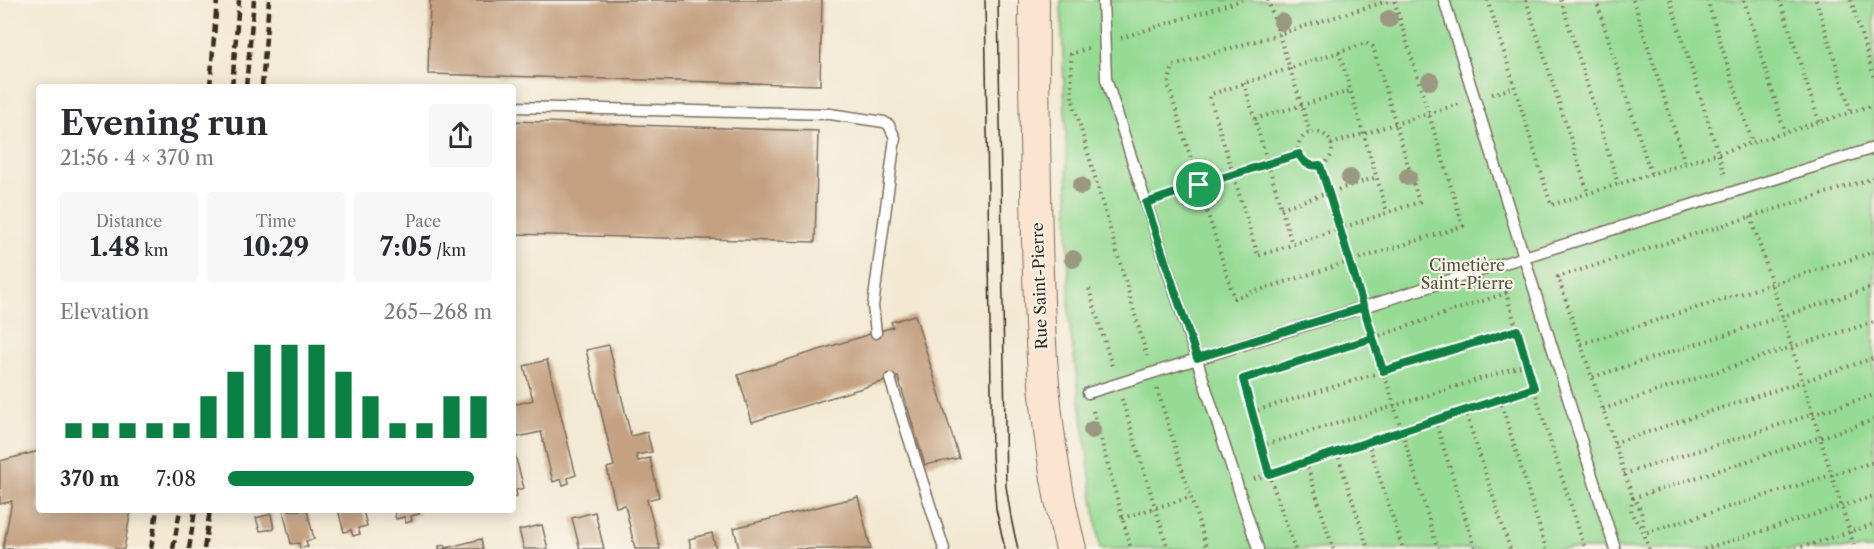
<!DOCTYPE html>
<html lang="en">
<head>
<meta charset="utf-8">
<style>
	body { margin:0; font-family:"Libre Caslon Text",serif; background:#f7f7f7; color:#2b2b33; height:100vh; display:flex; flex-direction:column; font-size:22px; white-space:nowrap }
	* { box-sizing:border-box; margin:0 }
	p { font-size:20px; color:#7c7c81 }
	.icon { flex:none; width:33px; height:33px; fill:none; stroke:currentColor; stroke-width:2; stroke-linecap:round; stroke-linejoin:round }
	.map { position:relative; flex:1; overflow:hidden }
	.details { position:absolute; left:36px; top:84px; width:480px; height:429px; display:flex; flex-direction:column; background:#fff; border-radius:6px; box-shadow:0 3px 15px #0003 }
	.details>* { flex:none }
	.pin { position:absolute; display:grid; place-items:center; width:51px; height:51px; color:#fff; margin:-26px; border:3px solid #fff; border-radius:50%; box-shadow:0 2px 6px #0007 }
	.round { display:grid; place-items:center; flex:none; width:63px; height:63px; border-radius:6px; background:#f7f7f7 }
	.head { display:flex; align-items:center; justify-content:space-between; height:102px; padding:0 24px }
	h1 { font-size:33px; font-weight:700; line-height:45px }
	.figures { display:grid; grid-template-columns:repeat(3,1fr); gap:9px; height:102px; padding:6px 24px }
	.figures div { display:grid; align-content:center; border-radius:6px; background:#f7f7f7; text-align:center }
	.figures b { font-size:26px; font-weight:700 }
	.figures small { font-size:16px; font-weight:400 }
	.figures p { font-size:16px }
	.chart { height:168px; padding:12px 24px }
	.chart p { display:flex; justify-content:space-between }
	.chart svg { width:100%; height:108px; margin-top:6px; stroke:#0b8043; stroke-width:6 }
	ul { padding:0 24px; list-style:none; font-size:20px }
	li { display:grid; grid-template-columns:96px 72px 1fr; align-items:center; height:45px }
	li i { height:15px; border-radius:8px; background:#0b8043 }
	.map>svg:first-child { display:block }
</style>
</head>
<body>
<div class="map">
<svg width="1874" height="549" viewBox="0 0 1874 549">
	<rect width="100%" height="100%" fill="#f7f3e8"/>
	<filter id="ink" filterUnits="userSpaceOnUse"><feTurbulence type="fractalNoise" baseFrequency=".0167" numOctaves="2"/><feDisplacementMap in="SourceGraphic" scale="12" xChannelSelector="R" yChannelSelector="G"/><feConvolveMatrix kernelMatrix="1 2 1 2 8 2 1 2 1" color-interpolation-filters="sRGB"/></filter>
	<filter id="wash" filterUnits="userSpaceOnUse"><feTurbulence type="fractalNoise" baseFrequency=".008" numOctaves="4" result="noise"/><feDisplacementMap in="SourceGraphic" scale="24" xChannelSelector="R" yChannelSelector="G"/><feGaussianBlur stdDeviation="1.35" result="paint"/><feColorMatrix in="noise" values="0 0 0 0 0 0 0 0 0 0 0 0 0 0 0 0 0 1.4 0 .05"/><feComposite in="paint" operator="in"/></filter>
	<g filter="url(#wash)">
		<rect width="100%" height="100%" fill="#f3e9d3"/>
		<path fill="#96db94" stroke="#688259" stroke-width="1.5" d="M1061 0H1874V549H1100L1069 320 1068 195Z"/>
		<g id="blocks">
			<path fill="#c5a182" d="M430 0H822L820 85 428 74Z
				M513 121 818 131 815 242 513 234Z
				M915 315 959 458 925 465 898 377 752 422 738 375 893 327 891 322Z
				M609 345 631 436 647 432 652 452 636 455 638 461 650 458 659 497 647 500 660 549H635L625 505 616 507 607 468 614 466 586 350Z
				M547 360 576 475 568 478 569 483 563 485 561 479 553 482 541 432 513 438V405L533 400 524 366Z
				M513 448 524 488 516 490 517 496 513 497Z
				M39 451V510H131L124 549H3L12 501 0 504V461Z
				M858 497 871 549H739L734 528Z
				M283 510H307L314 539 306 541 308 547 300 548 299 543 291 544Z
				M338 510H363L367 526 358 528 360 534 353 536 351 530 344 532Z
				M394 510H418L419 514 411 516 412 521 406 523 404 517 396 519Z
				M595 512 604 549H580L572 518Z
				M271 514 274 529 260 531 256 518Z
				M542 525 548 549H524L519 530Z
				M712 533 716 549H691L689 539Z
				M481 539 483 549H439V546L445 545 446 548Z"/>
		</g>
	</g>
	<g filter="url(#ink)">
		<use href="#blocks" fill-opacity="0" stroke="#7b6d5d" stroke-width="1.5"/>
		<g fill="none" stroke-linecap="round" stroke-linejoin="round">
			<g stroke="#7b6d5d" stroke-width="13">
				<path id="lane" d="M1103 0 1106 79 1258 549
					M1444 0 1615 549
					M513 107 830 114 884 122 889 125 895 138 873 306 876 333
					M890 379 944 549
					M1088 393 1874 148"/>
			</g>
			<g stroke="#7b6d5d" stroke-width="32">
				<path id="secondary" d="M1034 0C1033 64 1035 128 1036 191 1038 311 1041 433 1071 549"/>
			</g>
			<path stroke="#7b6d5d" stroke-width="4" stroke-dasharray="1.5 4.5" stroke-linecap="butt" d="M1268 0 1310 132
				M1488 0 1551 205 1874 105
				M1526 0 1588 193
				M1561 0 1618 184
				M1596 0 1651 174
				M1633 0 1685 163
				M1670 0 1725 175
				M1707 0 1752 142
				M1744 0 1785 132
				M1780 0 1819 122
				M1816 0 1851 112
				M1851 0 1874 78
				M1121 38 1242 0
				M1088 48 1071 54 1072 98 1147 356
				M1339 52 1387 212
				M1244 83 1292 244
				M1492 94 1515 87
				M1255 119 1350 91
				M1298 149a17 17 0 1 1 34 0a17 17 0 1 1-34 0Z
				M1331 144 1459 104
				M1299 154 1233 174 1258 256 1419 202 1373 47 1366 43 1212 94 1210 98 1233 174 1199 185 1234 298 1463 226 1394 0
				M1320 165 1359 291
				M1164 197 1199 185 1168 84 1173 66 1391 0
				M1281 208 1377 177
				M1751 217 1855 549
				M1089 289 1112 366
				M1369 324 1438 549
				M1581 344 1874 252
				M1593 377 1874 287
				M1157 389 1207 549
				M1122 399 1168 549
				M1500 399 1546 549
				M1603 409 1792 347 1874 322
				M1465 410 1510 549
				M1093 411 1131 549
				M1252 412 1517 330
				M1435 420 1475 549
				M1874 420 1633 498C1642 508 1643 519 1644 533L1874 462
				M1368 442 1403 549
				M1614 443 1874 358
				M1261 446 1394 406 1527 364
				M1337 452 1368 549
				M1306 462 1333 549
				M1624 474 1874 395
				M1254 479 1269 474 1243 379 1373 338 1506 293 1542 415 1585 549
				M1122 518 1191 497
				M1295 549 1269 474 1534 388
				M1649 549C1647 544 1646 539 1644 534 1638 519 1627 517 1633 498L1558 277 1874 178
				M1704 549 1874 496
				M1796 549 1874 524"/>
			<use href="#lane" stroke="#fff" stroke-width="10"/>
			<use href="#secondary" stroke="#fce5d0" stroke-width="30"/>
			<path stroke="#3b2a1e" stroke-width="1.5" d="M985 0 992 455 996 509 1005 549
				M998 0 1006 486 1012 523 1018 549"/>
			<path stroke="#3b2a1e" stroke-width="4.5" stroke-dasharray="9 4.5" stroke-linecap="butt" d="M210 87 217 0
				M232 87 239 0
				M246 87 254 0
				M262 87 269 0
				M151 549 157 510
				M173 549 180 510
				M189 549 195 510
				M204 549 210 510"/>
		</g>
		<g fill="#9a9880">
			<circle cx="1389" cy="19" r="9"/>
			<circle cx="1282" cy="22" r="9"/>
			<circle cx="1430" cy="81" r="9"/>
			<circle cx="1408" cy="177" r="9"/>
			<circle cx="1350" cy="178" r="9"/>
			<circle cx="1081" cy="186" r="9"/>
			<circle cx="1073" cy="259" r="9"/>
			<circle cx="1092" cy="430" r="9"/>
		</g>
	</g>
	<g fill="none" stroke-linecap="round" stroke-linejoin="round" filter="url(#ink)">
		<g stroke="#fff" stroke-width="12">
			<path id="route" d="M1199 185 1146 203 1197 358 1364 307 1373 338 1243 379 1269 474 1534 388 1517 330 1383 371C1362 303 1342 234 1320 165 1310 167 1303 163 1299 154L1199 185"/>
		</g>
		<use href="#route" stroke="#0b8043" stroke-width="8"/>
	</g>
	<g text-anchor="middle" stroke-width="4.5" stroke-linejoin="round" paint-order="stroke">
		<g font-size="16" fill="#52563c" stroke="#f7f3e8">
			<text x="1467" y="271">Cimetière<tspan x="1467" dy="18">Saint-Pierre</tspan></text>
		</g>
		<g font-size="16" fill="#3b2a1e" stroke="#f7f3e8">
			<text transform="translate(1039 286) rotate(-92)" y="6">Rue Saint-Pierre</text>
		</g>
	</g>
</svg>
<div class="pin" style="left:1199px;top:185px;background:#1e9e55"><svg class="icon" aria-label="arrive" viewBox="0 0 24 24"><path d="M6 21V4h12l-3 4 3 4H6"/></svg></div>
<section class="details">
<div class="head"><div><h1>Evening run</h1><p>21:56 · 4 × 370 m</p></div><a class="round"><svg class="icon" aria-label="share" viewBox="0 0 24 24"><path d="M12 15V3M7 8l5-5 5 5M5 13v7h14v-7"/></svg></a></div>
<div class="figures">
<div><p>Distance</p><b>1.48<small> km</small></b></div>
<div><p>Time</p><b>10:29</b></div>
<div><p>Pace</p><b>7:05<small> /km</small></b></div>
</div>
<div class="chart"><p><span>Elevation</span>265–268 m</p>
<svg viewBox="0 0 160 44" preserveAspectRatio="none"><path d="M5 44V38M15 44V38M25 44V38M35 44V38M45 44V38M55 44V27M65 44V17M75 44V6M85 44V6M95 44V6M105 44V17M115 44V27M125 44V38M135 44V38M145 44V27M155 44V27"/></svg>
</div>
<ul>
<li><b>370 m</b>7:08<i style="width:93%"></i></li>
</ul>
</section>
</div>
</body>
</html>
